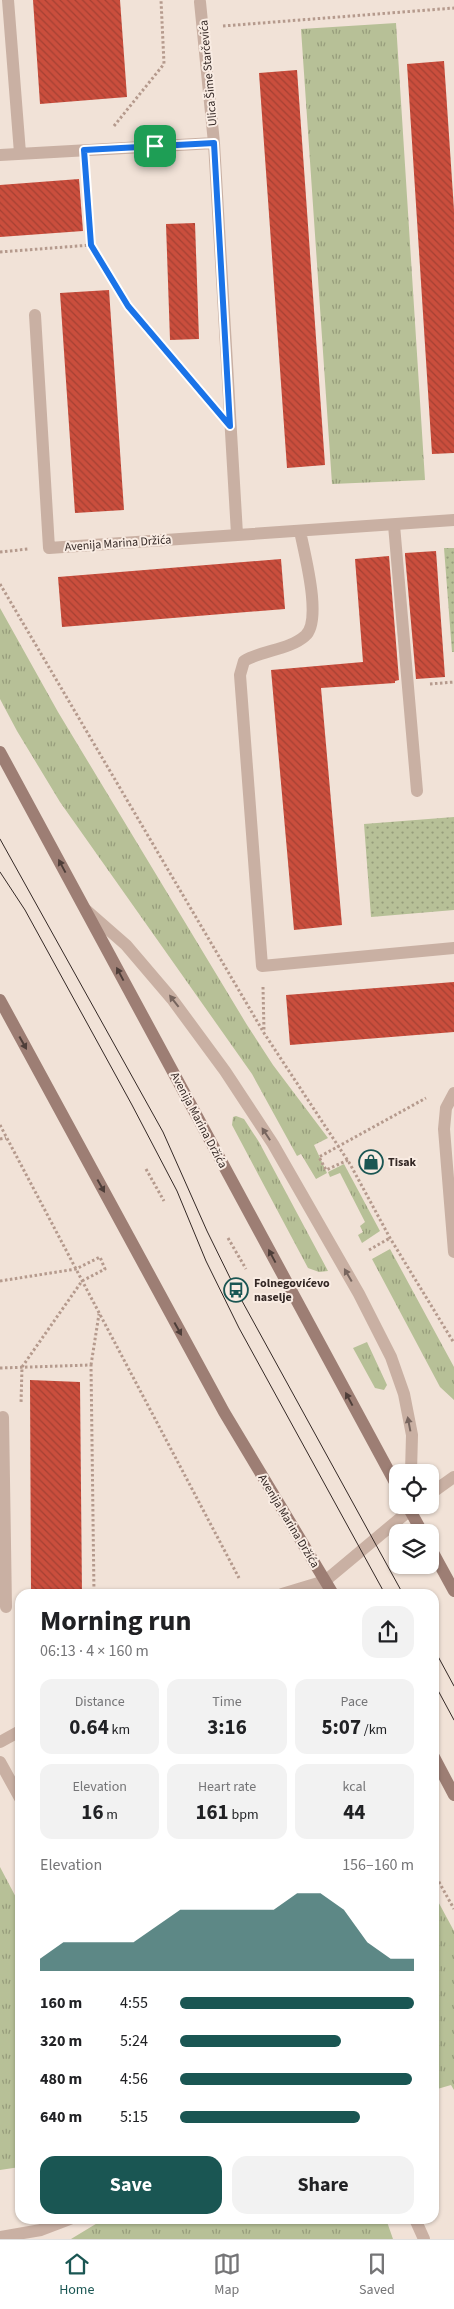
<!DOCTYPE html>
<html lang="en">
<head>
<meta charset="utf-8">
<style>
	body { margin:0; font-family:"Source Sans 3",sans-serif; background:#f2f2f2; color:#202124; height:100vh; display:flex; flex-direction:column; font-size:19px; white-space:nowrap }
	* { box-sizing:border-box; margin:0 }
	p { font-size:16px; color:#757577 }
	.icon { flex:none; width:28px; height:28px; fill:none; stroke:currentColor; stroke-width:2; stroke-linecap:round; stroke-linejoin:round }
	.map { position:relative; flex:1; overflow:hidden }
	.panel { position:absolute; left:15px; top:1589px; width:424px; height:635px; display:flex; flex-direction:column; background:#fff; border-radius:15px; box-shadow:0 1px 4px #0004 }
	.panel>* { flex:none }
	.tools { position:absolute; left:389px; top:1464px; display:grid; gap:10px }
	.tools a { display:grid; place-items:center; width:50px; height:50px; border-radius:10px; background:#fff; box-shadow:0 1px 4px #0004; font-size:25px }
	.pin { position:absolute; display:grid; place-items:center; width:42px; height:42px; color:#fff; margin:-21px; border-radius:10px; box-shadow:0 2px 8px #0006 }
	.round { display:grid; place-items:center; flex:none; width:52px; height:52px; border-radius:15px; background:#f2f2f2 }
	.overview { display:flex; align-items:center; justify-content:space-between; height:85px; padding:0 25px }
	h1 { font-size:28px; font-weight:700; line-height:38px }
	.figures { display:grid; grid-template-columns:repeat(3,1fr); gap:8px; height:85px; padding:5px 25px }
	.figures div { display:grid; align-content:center; border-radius:12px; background:#f2f2f2; text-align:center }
	.figures b { font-size:21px; font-weight:700 }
	.figures small { font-size:14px; font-weight:400 }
	.figures p { font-size:14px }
	.chart { height:140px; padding:10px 25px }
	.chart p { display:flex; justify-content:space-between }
	.chart svg { width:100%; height:90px; margin-top:5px; fill:#1a5653; opacity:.7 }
	.action { display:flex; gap:10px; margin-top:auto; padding:10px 25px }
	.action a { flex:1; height:58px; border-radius:15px; background:#1a5653; color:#fff; font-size:20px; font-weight:700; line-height:58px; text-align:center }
	.action a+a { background:#f2f2f2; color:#202124 }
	ul { padding:0 25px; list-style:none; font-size:16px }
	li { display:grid; grid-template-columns:80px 60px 1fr; align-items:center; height:38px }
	li i { height:12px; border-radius:6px; background:#1a5653 }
	.tab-bar { display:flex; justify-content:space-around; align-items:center; height:70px; border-top:1px solid #e0e0e0; background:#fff; font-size:14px; color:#757577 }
	.tab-bar a { display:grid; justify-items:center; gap:2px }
	.tab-bar .selected { color:#1a5653 }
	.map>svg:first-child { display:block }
</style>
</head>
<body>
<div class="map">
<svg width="454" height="2239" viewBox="0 0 454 2239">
	<defs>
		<pattern id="grass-tufts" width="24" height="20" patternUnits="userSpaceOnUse" patternTransform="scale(1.25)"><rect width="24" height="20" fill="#b7c097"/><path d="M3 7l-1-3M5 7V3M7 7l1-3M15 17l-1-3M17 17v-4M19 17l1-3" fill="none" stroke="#969c7b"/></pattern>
		<pattern id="park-dots" width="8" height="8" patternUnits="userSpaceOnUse" patternTransform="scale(1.25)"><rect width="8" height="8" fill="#b7c097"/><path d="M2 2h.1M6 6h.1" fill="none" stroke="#969c7b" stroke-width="1.8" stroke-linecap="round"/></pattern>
		<pattern id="building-back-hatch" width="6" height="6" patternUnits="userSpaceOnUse" patternTransform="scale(1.25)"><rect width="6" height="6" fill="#ca4e3d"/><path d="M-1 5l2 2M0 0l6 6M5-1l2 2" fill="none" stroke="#a54133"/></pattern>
	</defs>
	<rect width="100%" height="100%" fill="#f1e2d7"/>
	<path fill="url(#grass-tufts)" d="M396 23 425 480 332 484 301 29Z
		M0 608 58 712 247 1025 273 1065 328 1138 314 1145 327 1173 316 1179 301 1154 297 1156 252 1074 60 802 17 731 0 699Z
		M236 1116 244 1119 259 1142 328 1271 319 1272 308 1268 232 1125 233 1117Z
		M344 1164 380 1231 362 1243 358 1235 363 1232 360 1226 365 1222 340 1173 330 1177 328 1172Z
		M390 1249 454 1367V1400L440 1387 372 1259Z
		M367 1342 387 1385 384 1390 375 1388 353 1348Z
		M0 1867 20 1905V2167L0 2170Z
		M434 1894 454 1931V2090L451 2085 434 2090Z
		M104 2219H386L393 2239H71Z"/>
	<path fill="url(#park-dots)" d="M444 548H454V652H452Z
		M454 817V910L371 917 364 824Z"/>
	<path fill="url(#building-back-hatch)" d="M33 0H120L127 97 40 104Z
		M444 61 454 210V453L432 454 407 64Z
		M297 70 325 465 287 468 259 73Z
		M79 179 83 231 0 237V185Z
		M195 223 199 339 170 340 166 224Z
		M109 290 124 510 75 513 60 293Z
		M436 551 445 677 416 679 405 555V553Z
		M389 556 399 680 395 681V683L321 688 342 925 294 930 271 670 363 662 355 559Z
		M281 559 285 609 62 627 58 577Z
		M454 982V1032L290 1045 286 995Z
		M30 1380 80 1382 82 1594H31Z"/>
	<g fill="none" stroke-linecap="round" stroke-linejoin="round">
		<path stroke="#b59a8d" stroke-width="3" stroke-dasharray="2.5 2.5" stroke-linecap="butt" d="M223 26 454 8
			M114 126 164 64 161 0
			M86 173 91 245
			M0 252 91 245 128 306 205 396
			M0 552 28 549
			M0 584 264 1033 350 1164 390 1238 454 1343
			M430 684 454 682
			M263 987 264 1031
			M0 1125 239 1578
			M0 1139 6 1138
			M348 1160 326 1170 319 1157 426 1098
			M146 1169 164 1201
			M228 1238 246 1269
			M369 1250 390 1238
			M0 1281 76 1269 100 1257 105 1269 82 1281 22 1367 21 1404
			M91 1365 99 1314
			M0 1368 91 1365 94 1594
			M434 1873 454 1909"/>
		<path stroke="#c9b0a3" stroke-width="12" d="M394 525 417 791
			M86 910 126 945 172 999 225 1071 273 1144 359 1294 391 1357 404 1394 412 1435 411 1472
			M3 1417 6 1607"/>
		<path stroke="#c9b0a3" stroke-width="12" d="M8 0 20 153
			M200 2 214 143 237 534
			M0 155 214 143
			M35 315 49 548 454 520
			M300 531C304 552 323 621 305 636 289 650 262 650 244 661L240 675 262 966 454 948
			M454 1093 446 1108 444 1129 454 1252
			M430 1494 454 1477"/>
		<path stroke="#c9b0a3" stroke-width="12" d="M282 1594 325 1581
			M318 1594 325 1581 410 1510
			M0 1742 20 1731
			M0 1762 20 1798
			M415 2219 424 2239
			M0 2237 41 2230 70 2219"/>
		<path stroke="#9d7e74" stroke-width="12" d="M0 752 398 1488
			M0 1000 224 1412 333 1594
			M407 1505 422 1532
			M430 1547 454 1591
			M434 1757 454 1795"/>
		<path stroke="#342825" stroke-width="1" d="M0 839 163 1132 207 1231 236 1290 403 1594
			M0 872 25 910 132 1105 177 1191 206 1261 239 1328 385 1594
			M434 1649 454 1686
			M434 1683 454 1720"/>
	</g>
	<defs><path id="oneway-solid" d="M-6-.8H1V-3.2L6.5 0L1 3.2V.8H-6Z" transform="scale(1.25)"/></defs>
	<g fill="#4e3e39">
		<use href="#oneway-solid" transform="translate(62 866) rotate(-118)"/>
		<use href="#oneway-solid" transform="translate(120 974) rotate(-118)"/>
		<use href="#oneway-solid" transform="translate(23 1043) rotate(61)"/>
		<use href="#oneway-solid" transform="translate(101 1186) rotate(61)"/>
		<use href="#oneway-solid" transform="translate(272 1256) rotate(-118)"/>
		<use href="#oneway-solid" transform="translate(178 1329) rotate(61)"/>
		<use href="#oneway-solid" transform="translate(349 1399) rotate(-118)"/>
	</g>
	<g fill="#77655e">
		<use href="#oneway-solid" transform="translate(174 1001) rotate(-128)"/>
		<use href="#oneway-solid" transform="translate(266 1134) rotate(-123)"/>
		<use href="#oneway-solid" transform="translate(348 1275) rotate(-120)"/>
		<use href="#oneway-solid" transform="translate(409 1424) rotate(-101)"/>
	</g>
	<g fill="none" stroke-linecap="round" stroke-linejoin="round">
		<g stroke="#fff" stroke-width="10">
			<path id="route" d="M214 143 230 426 128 306 91 245 84 150Z"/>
		</g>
		<use href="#route" stroke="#1a73e8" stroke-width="6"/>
	</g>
	<defs>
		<g id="shop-ring" transform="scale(1.25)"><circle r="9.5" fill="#f9ece3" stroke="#1a5653" stroke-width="1.5"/><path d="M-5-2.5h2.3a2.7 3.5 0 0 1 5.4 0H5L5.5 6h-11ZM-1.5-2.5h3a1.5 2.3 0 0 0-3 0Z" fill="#1a5653"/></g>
		<g id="bus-ring" transform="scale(1.25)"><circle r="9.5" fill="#f9ece3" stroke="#1a5653" stroke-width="1.5"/><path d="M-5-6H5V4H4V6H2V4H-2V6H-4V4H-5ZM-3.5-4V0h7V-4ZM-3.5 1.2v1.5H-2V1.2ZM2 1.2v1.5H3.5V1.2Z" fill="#1a5653"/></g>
	</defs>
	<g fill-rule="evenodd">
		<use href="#shop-ring" x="371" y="1162"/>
		<use href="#bus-ring" x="236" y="1290"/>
	</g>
	<g text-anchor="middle" stroke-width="4" stroke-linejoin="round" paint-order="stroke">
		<g font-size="12" fill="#342825" stroke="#f9ece3">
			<text transform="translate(208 73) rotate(-95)" y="4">Ulica Šime Starčevića</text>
			<text transform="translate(118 543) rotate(-4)" y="4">Avenija Marina Držića</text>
			<text transform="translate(199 1120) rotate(62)" y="4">Avenija Marina Držića</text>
			<text transform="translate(289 1521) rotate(59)" y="4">Avenija Marina Držića</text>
		</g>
		<g font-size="12" font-weight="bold" fill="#342825" stroke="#f9ece3" text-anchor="start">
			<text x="388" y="1166">Tisak</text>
			<text x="254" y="1287">Folnegovićevo<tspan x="254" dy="14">naselje</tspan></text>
		</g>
	</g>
</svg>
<div class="tools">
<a><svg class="icon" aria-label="locate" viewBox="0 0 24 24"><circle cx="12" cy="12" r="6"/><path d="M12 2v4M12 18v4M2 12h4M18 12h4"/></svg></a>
<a><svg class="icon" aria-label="layers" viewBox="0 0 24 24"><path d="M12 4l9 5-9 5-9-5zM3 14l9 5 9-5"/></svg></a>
</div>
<div class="pin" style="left:155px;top:146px;background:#1e9e55"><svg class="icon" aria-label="arrive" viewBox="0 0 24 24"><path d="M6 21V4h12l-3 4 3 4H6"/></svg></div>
<section class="panel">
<div class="overview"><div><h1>Morning run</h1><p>06:13 · 4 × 160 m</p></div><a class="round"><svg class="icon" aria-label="share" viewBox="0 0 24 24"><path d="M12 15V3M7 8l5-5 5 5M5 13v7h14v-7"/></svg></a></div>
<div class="figures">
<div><p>Distance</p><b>0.64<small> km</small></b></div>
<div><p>Time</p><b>3:16</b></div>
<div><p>Pace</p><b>5:07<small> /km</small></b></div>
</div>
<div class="figures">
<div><p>Elevation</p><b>16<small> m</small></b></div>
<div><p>Heart rate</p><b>161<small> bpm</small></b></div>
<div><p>kcal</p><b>44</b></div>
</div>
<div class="chart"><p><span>Elevation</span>156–160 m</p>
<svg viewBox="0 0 160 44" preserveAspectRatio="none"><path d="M0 44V38L10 30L20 30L30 30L40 30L50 22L60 14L70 14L80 14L90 14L100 14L110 6L120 6L130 14L140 30L150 38L160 38V44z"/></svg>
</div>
<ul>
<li><b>160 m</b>4:55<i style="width:100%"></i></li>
<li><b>320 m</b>5:24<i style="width:69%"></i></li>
<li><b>480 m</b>4:56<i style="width:99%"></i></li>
<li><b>640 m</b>5:15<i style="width:77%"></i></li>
</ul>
<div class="action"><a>Save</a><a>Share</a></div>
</section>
</div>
<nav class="tab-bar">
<a class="selected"><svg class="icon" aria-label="home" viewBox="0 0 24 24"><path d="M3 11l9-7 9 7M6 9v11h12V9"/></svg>Home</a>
<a><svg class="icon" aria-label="map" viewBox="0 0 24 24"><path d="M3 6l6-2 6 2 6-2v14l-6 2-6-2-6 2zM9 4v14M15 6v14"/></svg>Map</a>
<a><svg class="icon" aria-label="saved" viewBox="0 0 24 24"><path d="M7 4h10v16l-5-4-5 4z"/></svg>Saved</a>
</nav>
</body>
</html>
